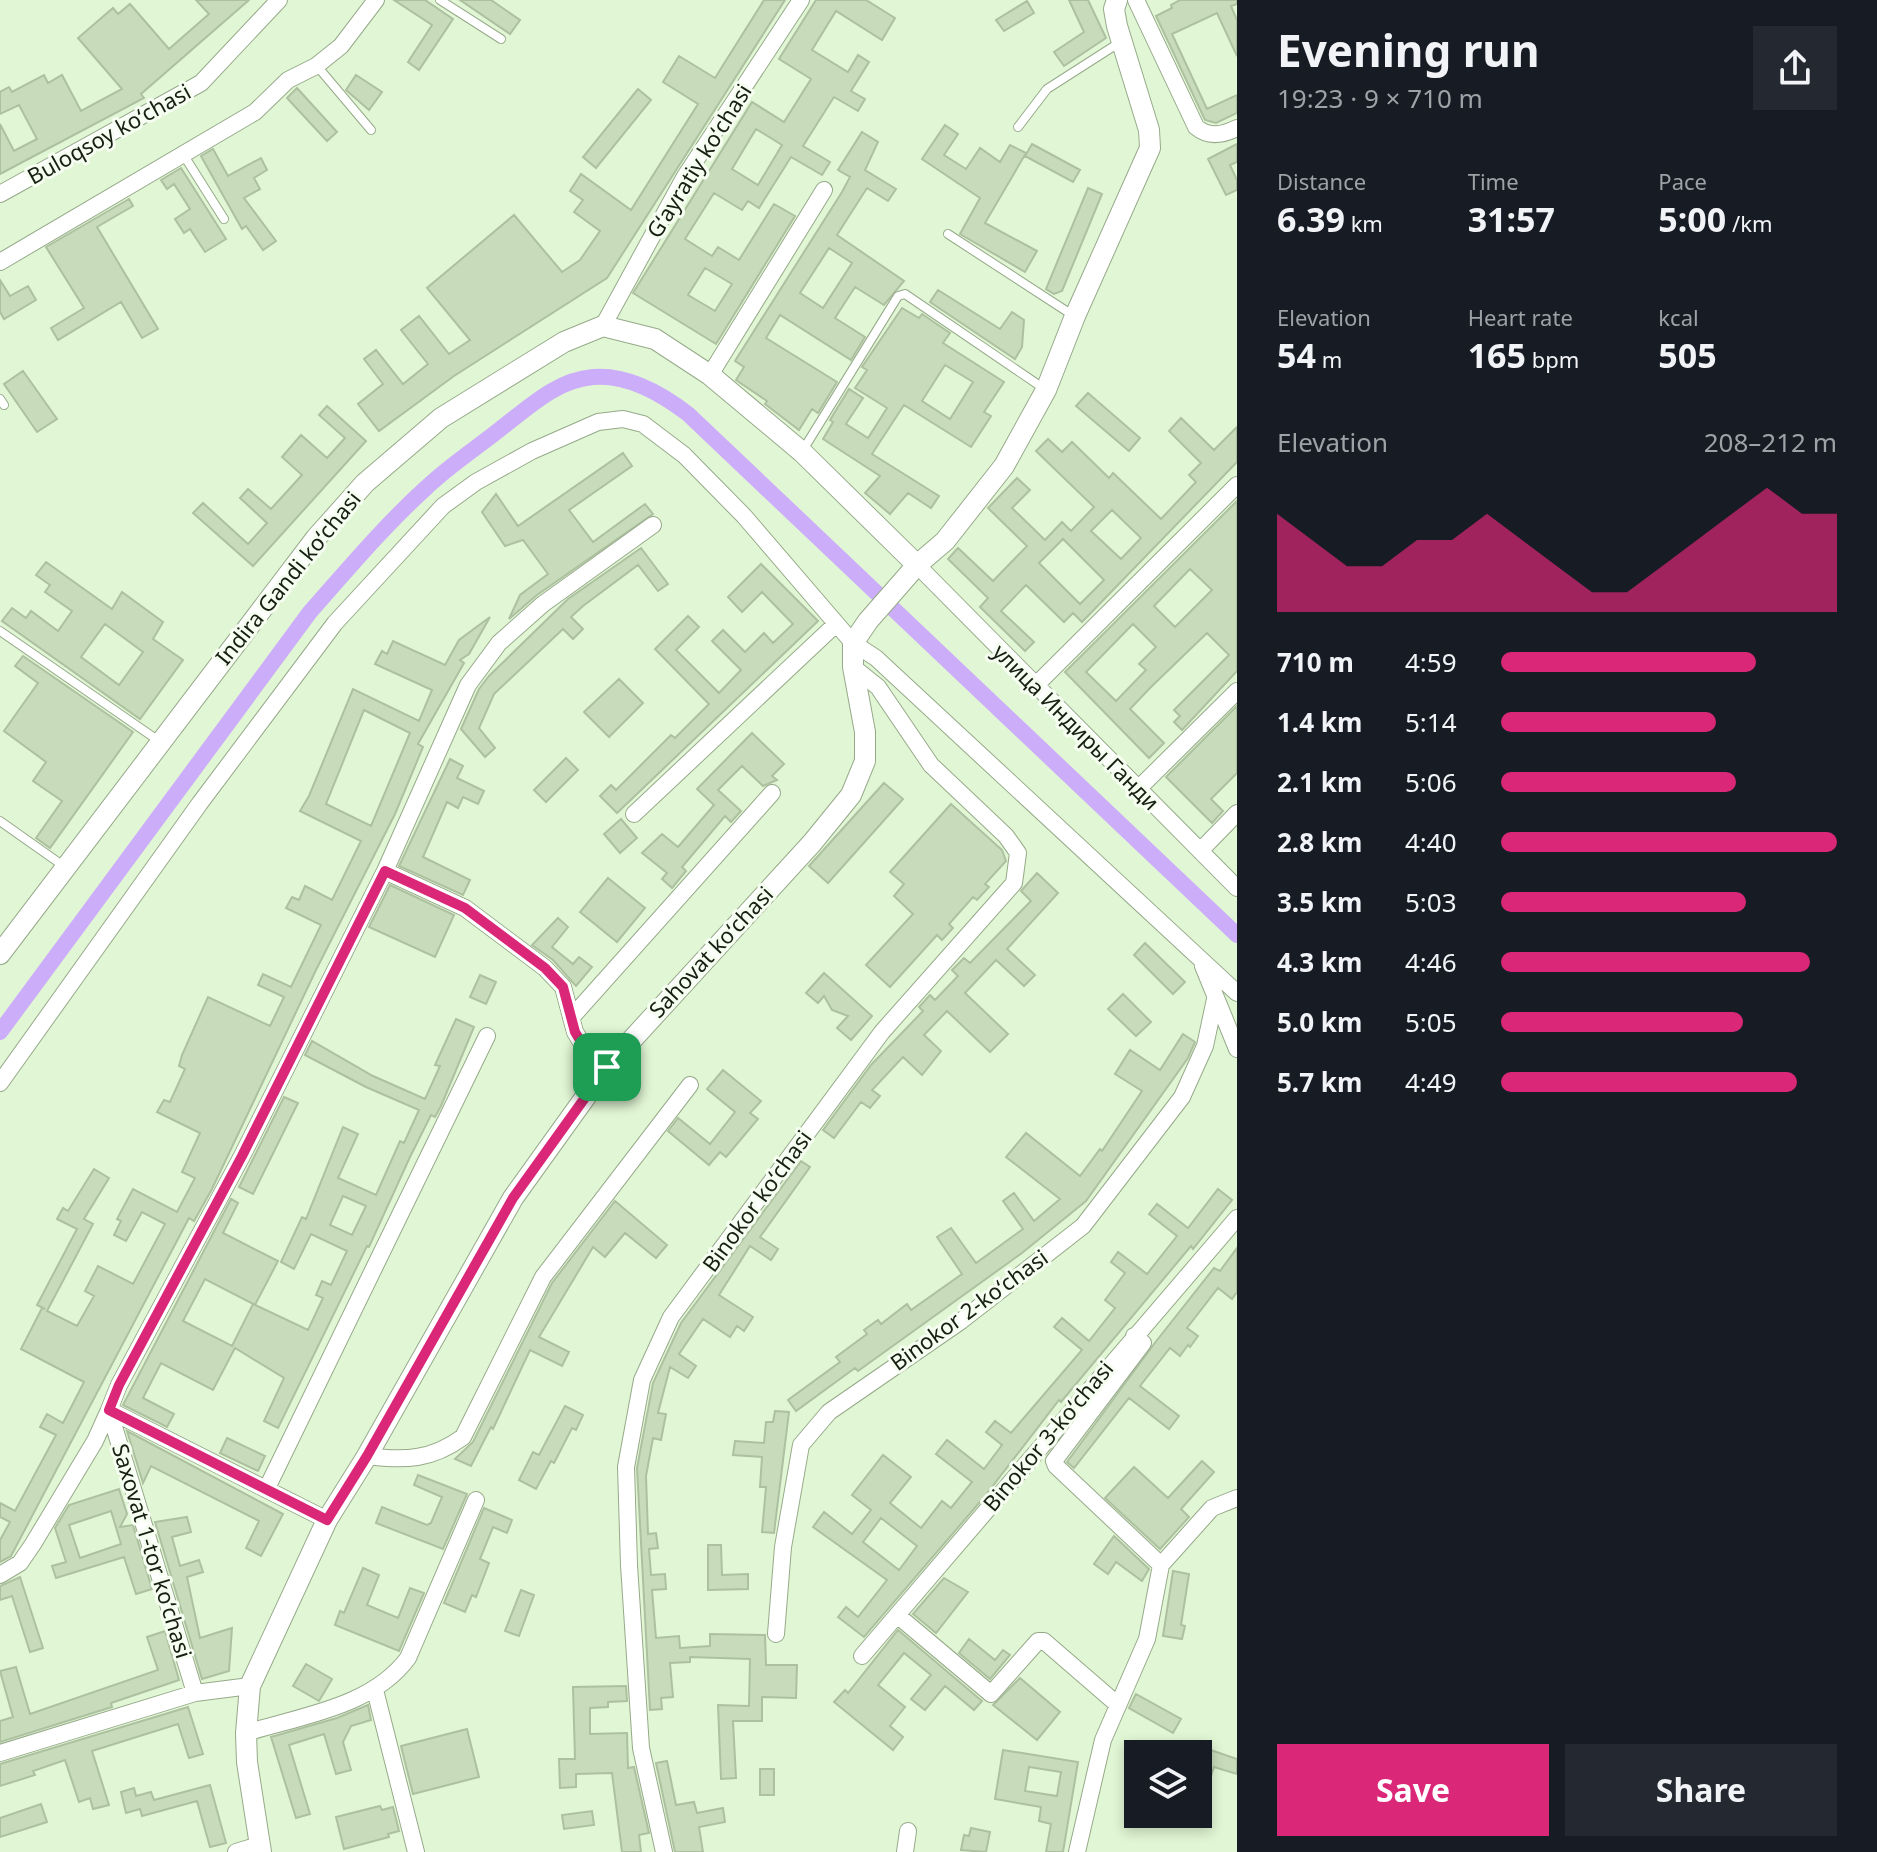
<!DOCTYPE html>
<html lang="en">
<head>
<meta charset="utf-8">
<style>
	body { margin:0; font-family:"Noto Sans",sans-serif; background:#242831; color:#f1f3f6; height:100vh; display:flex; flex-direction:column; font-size:30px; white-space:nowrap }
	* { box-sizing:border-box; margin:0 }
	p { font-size:26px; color:#9ea1a6 }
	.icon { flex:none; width:44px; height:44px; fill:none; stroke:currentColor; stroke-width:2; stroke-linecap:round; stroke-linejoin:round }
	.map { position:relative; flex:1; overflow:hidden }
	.panel { display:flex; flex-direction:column; background:#171b24; width:640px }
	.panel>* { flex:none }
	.buttons { position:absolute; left:1124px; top:1740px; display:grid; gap:16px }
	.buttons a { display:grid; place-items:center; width:88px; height:88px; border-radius:0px; background:#171b24; box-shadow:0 4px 12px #0003; font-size:40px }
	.pin { position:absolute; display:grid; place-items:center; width:68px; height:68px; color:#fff; margin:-34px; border-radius:16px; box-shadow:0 4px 12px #0006 }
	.round { display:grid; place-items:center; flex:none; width:84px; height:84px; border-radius:0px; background:#242831 }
	.headline { display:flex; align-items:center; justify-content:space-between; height:136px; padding:0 40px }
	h1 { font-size:44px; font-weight:700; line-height:60px }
	.stats { display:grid; grid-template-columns:repeat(3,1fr); gap:12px; height:136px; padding:8px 40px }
	.stats div { display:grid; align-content:center }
	.stats b { font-size:34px; font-weight:700 }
	.stats small { font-size:22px; font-weight:400 }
	.stats p { font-size:22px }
	.chart { height:224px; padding:16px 40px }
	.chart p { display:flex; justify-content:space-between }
	.chart svg { width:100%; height:144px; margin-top:8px; fill:#db2777; opacity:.7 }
	.primary-button { display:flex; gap:16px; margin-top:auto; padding:16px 40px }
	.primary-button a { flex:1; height:92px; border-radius:0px; background:#db2777; color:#fff; font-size:32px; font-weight:700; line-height:92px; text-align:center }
	.primary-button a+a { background:#242831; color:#f1f3f6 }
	ul { padding:0 40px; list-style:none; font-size:26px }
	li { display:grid; grid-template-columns:128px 96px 1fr; align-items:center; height:60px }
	li i { height:20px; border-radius:10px; background:#db2777 }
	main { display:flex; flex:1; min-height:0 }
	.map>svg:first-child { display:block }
</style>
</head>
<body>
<main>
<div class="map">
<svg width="1237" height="1852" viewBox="0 0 1237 1852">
	<rect width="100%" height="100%" fill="#e1f6d4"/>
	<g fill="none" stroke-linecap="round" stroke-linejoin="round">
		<path stroke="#ccadf9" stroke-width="16" d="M0 1032 310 612C348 569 385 525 427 487 449 466 475 449 499 430 528 408 556 380 593 377 628 374 662 394 688 414L1237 935"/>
	</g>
	<path fill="#c8dcbb" stroke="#adc1a1" stroke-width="2" fill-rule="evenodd" d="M196 0H249L141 94 144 98 0 174V124L14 151 37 139 19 105 0 114V92L9 87 12 92 44 75 48 83 62 75 81 111 122 89 78 38 113 8 118 14 130 4 169 49 209 14Z
		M394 0H425L453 19 419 70 408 62 432 25Z
		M460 0H491L520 20 510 34Z
		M764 0H785L607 278 454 376 379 431 358 404 383 384 364 359 376 350 403 384 428 364 401 330 419 316 449 354 470 340 427 288 514 215 562 272 580 260 600 231 574 212 583 200 570 191 581 174 631 210 698 104 663 82 679 56 715 78Z
		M816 0H866L895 18 882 40 836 11 812 50 848 72 858 55 869 62 851 91 865 99 858 111 834 97 803 146 830 162 822 175 791 157 759 208 748 201 742 210 714 193 685 239 712 256 718 247 739 260 774 204 795 216 716 344 633 293 752 102 784 122 811 79 779 59ZM756 129 782 145 758 185 732 169ZM705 268 732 284 715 311 688 295Z
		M1069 0H1088L1106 38 1064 66 1054 52 1084 32Z
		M1180 0H1237V4L1231 6 1237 20V56L1217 13 1172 34 1207 109 1237 95V113L1216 123 1205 120 1156 16 1172 8 1171 5Z
		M1027 1 1034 13 1004 31 996 20Z
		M356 75 382 92 369 110 346 90Z
		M297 88 337 132 327 141 287 98Z
		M638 89 651 100 596 168 583 157Z
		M945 125 958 134 944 155 966 169 980 148 1000 162 1010 145 1026 153 985 223 1037 251 1025 272 960 234 980 198 922 159Z
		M862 132 878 142 865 170 896 189 888 201 867 188 837 235 904 281 884 305 855 287 835 318 865 337 851 360 780 315 766 338 837 382 818 413 812 409 799 430 765 404 767 401 736 380 744 367 735 361 842 192 850 177 838 170ZM829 248 852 263 823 308 800 293Z
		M1032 144 1080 170 1073 182 1025 156Z
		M1237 144V162L1230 165 1237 180V190L1226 195 1208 159Z
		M213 149 228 176 261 158 267 170 254 178 260 189 244 198 276 241 263 250 246 226 242 229 201 156Z
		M181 168 226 239 205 252 190 229 184 233 175 219 190 209 174 184 167 189 161 180Z
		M1088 188 1102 194 1062 291 1054 294 1046 289Z
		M129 199 133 206 97 227 158 329 142 338 121 302 58 340 51 328 84 308 46 247Z
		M0 280 10 296 28 286 36 300 4 319 0 312Z
		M938 290 1000 329 1012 312 1024 320 1022 347 1015 359 930 302Z
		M902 308 919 318 922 314 950 333 943 343 1004 382 984 412 991 416 971 447 904 405 872 454 939 496 931 508 908 493 890 514 865 493 880 476 823 439 833 422 830 420 849 389 863 398 846 424 868 438 887 408 855 388 867 370 862 367ZM945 365 973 382 950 419 922 401Z
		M23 371 57 419 37 432 4 384Z
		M1088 393 1140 438 1129 451 1076 406Z
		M327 406 366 441 253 566 193 513 203 503 248 544 267 523 240 498 248 489 271 509 302 475 282 457 301 435 327 458 345 438 319 415Z
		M1181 418 1214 450 1237 427V462L1082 622 1073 613 1064 622 1026 585 1001 611 1034 642 1025 651 980 607 988 598 948 559 958 548 993 581 1027 546 988 508 1017 478 1030 490 1012 508 1045 540 1062 522 1071 531 1094 507 1036 451 1048 439 1062 452 1072 442 1109 478 1113 473 1161 519 1196 482 1189 475 1201 463 1169 431ZM1112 510 1141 538 1121 559 1091 531ZM1063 539 1104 580 1080 604 1039 563Z
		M623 453 632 466 569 510 593 542 645 504 653 514 537 595 509 619 520 595 548 574 523 540 505 546 482 512 496 494 518 526Z
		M1237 501V671L1182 730 1174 722 1180 716 1174 710 1229 655 1207 633 1151 687 1130 709 1164 743 1149 758 1065 672ZM1190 569 1212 590 1175 627 1154 606ZM1133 624 1156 647 1139 664 1146 670 1116 701 1086 672Z
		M641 548 668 584 658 591 638 565 583 606 571 617 583 629 573 639 563 629 494 694 479 728 495 748 485 757 461 729 479 689 489 676 568 599Z
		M46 562 112 609 122 592 163 622 153 639 183 660 140 719 2 621 12 608 26 618 31 611 58 631 72 611 45 592 50 585 36 575ZM105 624 143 652 119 685 81 657Z
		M761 564 818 621 617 813 600 796 611 785 616 790 671 735 675 738 709 704 655 649 688 616 699 627 676 650 719 693 741 670 712 641 723 630 745 652 764 633 773 643 793 624 762 592 742 612 728 597Z
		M490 617 469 654 460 660 464 663 418 744 423 747 395 814 316 970 212 1189 194 1221 189 1218 11 1556 0 1562V1540L10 1522 0 1517V1503L15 1511 56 1435 40 1427 47 1414 63 1423 84 1382 21 1349 42 1308 45 1309 37 1305 77 1229 57 1219 63 1208 68 1211 94 1169 109 1178 84 1219 93 1224 47 1311 77 1326 94 1296 85 1291 98 1266 133 1284 165 1224 142 1212 126 1241 114 1235 121 1221 117 1219 133 1189 177 1212 195 1178 182 1172 200 1133 157 1112 164 1100 170 1102 185 1069 179 1066 182 1055 208 997 270 1026 284 997 258 985 263 974 291 987 321 925 286 908 292 897 299 900 305 886 332 900 361 841 300 811 309 796 353 689 419 721 432 690 375 664 382 651 387 654 393 641 445 665 459 640ZM364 710 410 733 371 826 326 804Z
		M23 656 133 732 50 848 36 838 62 801 33 781 46 762 4 731 38 683 15 666Z
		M619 679 643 703 609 737 584 712Z
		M1237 706V773L1211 799 1223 811 1212 823 1166 777Z
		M752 733 784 764 772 776 777 780 763 786 742 766 718 790 741 811 731 822 725 816 682 867 686 871 672 888 662 879 667 873 642 853 662 834 678 847 714 805 697 789Z
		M566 758 578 770 546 802 534 790Z
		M450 759 463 766 457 778 484 791 478 804 463 797 458 808 447 802 423 857 470 880 463 895 399 866Z
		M884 783 903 799 828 883 809 866Z
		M951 804 1002 850 1006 861 985 884 989 887 977 900 973 897 949 924 953 928 942 940 937 935 890 987 866 965 913 914 894 896 904 884 890 872Z
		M621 819 637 838 620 853 604 834Z
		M1037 873 1058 893 1007 949 1035 975 1024 986 996 960 965 993 1008 1034 990 1052 947 1011 924 1035 941 1051 922 1075 903 1057 872 1090 880 1096 870 1108 861 1102 834 1138 823 1130 871 1065 923 1011 919 1007 930 995 935 1000 958 976 952 970 964 958 970 963 1031 901 1021 891Z
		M608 878 645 908 617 942 580 912Z
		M390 885 454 915 435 957 369 927Z
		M558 918 568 927 552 947 573 964 579 957 592 967 576 986 553 960 532 945Z
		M1145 943 1185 982 1173 994 1134 955Z
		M824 973 872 1016 851 1040 837 1028 848 1016 832 1010 824 996 818 1003 806 993Z
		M480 975 496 982 486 1004 470 997Z
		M1123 994 1151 1022 1136 1036 1108 1009Z
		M456 1019 474 1027 441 1106 435 1117 431 1115 410 1157 369 1247 367 1246 278 1428 264 1421 284 1378 235 1348 213 1390 161 1363 143 1398 174 1414 167 1427 123 1405 231 1199 238 1203 223 1233 278 1261 255 1305 205 1279 183 1321 232 1346 253 1304 308 1330 323 1298 316 1295 322 1281 331 1285 347 1251 311 1234 294 1269 281 1262 302 1217 306 1219 343 1127 358 1134 338 1178 376 1195 400 1141 404 1143 419 1110 366 1087 305 1055 312 1041 373 1076 425 1099 440 1066 435 1065ZM343 1196 366 1206 352 1235 330 1225Z
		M1183 1034 1195 1042 1188 1058 1086 1201 1022 1253 858 1371 855 1368 796 1411 788 1400 840 1362 836 1357 867 1334 864 1330 878 1320 881 1324 907 1304 911 1310 962 1274 937 1237 951 1228 976 1263 1023 1229 1003 1201 1014 1193 1034 1221 1060 1199 1006 1157 1026 1133 1080 1176 1100 1149 1102 1151 1142 1091 1115 1074 1130 1050 1160 1070Z
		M723 1070 761 1101 750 1113 758 1119 726 1157 720 1152 709 1165 668 1131 678 1118 710 1144 735 1112 707 1089Z
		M284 1097 298 1103 253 1194 239 1187Z
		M801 1161 810 1167 760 1237 778 1249 771 1260 750 1246 719 1295 753 1317 744 1331 737 1326 730 1337 703 1319 679 1354 696 1366 688 1378 670 1367 658 1413 666 1414 661 1440 653 1438 646 1476 648 1534 656 1533 658 1548 649 1549 651 1575 665 1574 666 1589 652 1590 656 1638 679 1636 680 1648 710 1646V1634L765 1635 766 1665H797L796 1698 762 1697V1721H733L736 1778 721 1779 718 1705 749 1706 750 1659 690 1657V1662L670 1663 673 1697 661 1698 662 1709 650 1710 637 1468 653 1383 681 1323Z
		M1218 1189 1232 1200 1193 1249 1191 1246 1061 1402 1059 1400 985 1496 864 1637 838 1617 846 1607 858 1617 887 1580 813 1527 824 1512 852 1534 871 1510 852 1495 883 1455 911 1477 890 1503 921 1528 942 1501 951 1508 972 1482 936 1454 947 1440 984 1469 1002 1445 986 1432 995 1421 1011 1433 1082 1350 1054 1327 1062 1318 1089 1341 1115 1308 1105 1300 1125 1273 1111 1262 1118 1252 1147 1274 1177 1236 1149 1214 1157 1204 1188 1228ZM881 1518 917 1546 899 1570 863 1542Z
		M615 1201 667 1245 656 1258 625 1233 605 1257 593 1247 539 1337 569 1352 562 1366 530 1350 493 1429 491 1427 471 1466 455 1459 473 1442 552 1283Z
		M1237 1248V1292L1232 1299 1218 1288 1187 1328 1198 1336 1190 1347 1188 1345 1180 1356 1170 1348 1140 1386 1179 1416 1169 1429 1129 1398 1074 1468 1067 1462 1154 1344 1214 1268 1220 1271Z
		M565 1406 583 1415 576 1430 572 1428 554 1463 551 1461 536 1489 519 1480 533 1452 539 1455Z
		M775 1411 789 1412 774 1533 762 1532 766 1487H760L762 1457 733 1455 735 1441 764 1443 766 1422H773Z
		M127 1431 283 1514 261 1556 246 1548 259 1521 151 1466 143 1483Z
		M227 1438 265 1456 258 1471 220 1453Z
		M1202 1461 1214 1472 1181 1509 1189 1517 1160 1549 1105 1498 1134 1467 1168 1498Z
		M418 1475 467 1494 443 1549 376 1523 382 1507 427 1525 431 1523 442 1497 414 1485Z
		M119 1489 127 1514 120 1527 133 1525 152 1589 136 1594 124 1557 56 1578 52 1566 66 1562 55 1528 69 1505ZM111 1511 121 1544 80 1558 69 1525Z
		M484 1508 512 1520 507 1533 493 1527 480 1559 489 1563 476 1597 472 1595 465 1612 444 1603Z
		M187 1517 191 1532 172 1537 180 1566 199 1560 203 1572 187 1577 200 1638 232 1628 229 1671 202 1679 155 1522Z
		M1114 1536 1149 1569 1142 1581 1116 1562 1108 1574 1094 1564Z
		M708 1545H721L722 1575 748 1574V1589L708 1590Z
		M363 1568 379 1575 367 1605 398 1618 410 1588 424 1593 399 1651 335 1625 340 1611 344 1613Z
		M1173 1571 1189 1574 1181 1625 1185 1626 1182 1639 1163 1636Z
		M20 1577 43 1648 30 1652 12 1596 0 1600V1586Z
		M944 1578 968 1592 936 1633 913 1614Z
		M521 1590 534 1595 519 1636 505 1631Z
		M898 1630 982 1701 974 1710 945 1686 925 1710 911 1699 931 1675 904 1653 878 1685 905 1707 890 1726 903 1737 893 1750 834 1702 845 1690 848 1693Z
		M165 1631 179 1680 111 1703 112 1707 0 1742V1721L13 1717 0 1671 16 1667 30 1714 158 1670 147 1637Z
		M969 1639 995 1660 1003 1650 1010 1655 990 1679 959 1653Z
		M306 1664 332 1679 319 1701 293 1686Z
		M1020 1678 1060 1712 1037 1740 993 1705Z
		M626 1686 627 1701 608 1702V1707L590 1708V1734L627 1733 628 1768 634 1767 649 1833 639 1835 641 1852H622L612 1773 576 1774V1787L560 1788 559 1759H575L573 1687Z
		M1136 1694 1181 1719 1173 1733 1129 1708Z
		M368 1705 371 1720 351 1726 343 1742 351 1770 336 1774 324 1734 289 1745 310 1814 296 1818 271 1737 337 1718Z
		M188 1707 203 1754 189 1758 178 1724 92 1751 109 1805 93 1809 90 1798 79 1802 65 1760 33 1771 35 1775 0 1786V1764Z
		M467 1729 479 1777 413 1794 401 1746Z
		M1202 1747 1237 1759V1774L1214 1767 1200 1808H1198V1761Z
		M1003 1750 1078 1762 1063 1852H1046L1051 1824 1039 1821 1041 1807 995 1799ZM1029 1767 1061 1772 1057 1796 1025 1791Z
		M667 1761 676 1805 694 1802 697 1813 723 1808 725 1822 699 1827 703 1852H675L656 1763Z
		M760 1769H774V1795H760Z
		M210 1785 226 1843 210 1847 197 1801 142 1816 140 1809 126 1813 121 1792 134 1788 136 1796 151 1792 154 1800Z
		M41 1804 47 1822 0 1837V1818Z
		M380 1806 382 1810 393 1807 399 1831 388 1834 389 1837 344 1849 336 1817Z
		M592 1811 594 1825 564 1829 562 1815Z
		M971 1828 990 1832 986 1852 961 1850 964 1835 969 1836Z"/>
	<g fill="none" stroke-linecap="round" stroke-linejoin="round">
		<g stroke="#96aa8a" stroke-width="10">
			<path id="service" d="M440 0 501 39
				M317 66 371 130
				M1018 127 1047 89 1122 41
				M183 154 224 219
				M948 234 1074 316
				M0 399 4 405
				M803 450 898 296 905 294 1046 390
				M0 631 159 741
				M0 821 65 867"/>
		</g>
		<g stroke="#96aa8a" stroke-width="18">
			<path id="minor" d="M1136 0 1196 127C1209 138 1223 135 1237 128
				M0 194 201 83 279 0
				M0 262 255 112 288 80 316 66 341 46 376 0
				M603 326 684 178 801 0
				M710 375 824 190
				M917 565 1237 888
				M1035 686 1237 485
				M1137 790 1237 691
				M634 814 836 624
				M1200 851 1237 813
				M385 871 465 908 545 968 563 987 575 1032 586 1050 607 1067
				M1203 966 1237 1049
				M571 1018 772 793
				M0 1083 200 803 335 623 443 506 476 482 532 451 598 422 623 419 643 424 684 455 744 516 853 643 876 658 1237 993
				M1134 1336 1143 1343 1054 1461 1056 1466 1161 1565
				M109 1410 195 1693
				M367 1456C404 1461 432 1460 463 1437L543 1277 690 1085
				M267 1488 487 1036
				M327 1520 109 1410 119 1385 242 1156 385 871 468 685 499 643 543 604 653 525
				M0 1575 20 1563 33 1544 95 1441 109 1410
				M897 1615 991 1694 1038 1641H1044L1118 1705
				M776 1634 783 1547 801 1445 829 1412 961 1321 1083 1226 1182 1097 1205 1046 1215 999
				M862 1656 1237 1218
				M375 1690 416 1852
				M246 1733C300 1716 372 1707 408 1658L476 1500
				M0 1753 195 1693 250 1686
				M236 1852 259 1845
				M664 1852 641 1748 629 1565 626 1467 642 1380 671 1317 882 1032 1014 883 1018 853 1006 836 931 765 878 687 853 667
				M905 1852 908 1831
				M1077 1852 1103 1740 1147 1639 1161 1565 1212 1508 1237 1498"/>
		</g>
		<g stroke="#96aa8a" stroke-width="22">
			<path id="tertiary" d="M0 954 316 538 365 483 441 418 564 342 603 326 655 339 710 375 802 452 917 565
				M261 1852 247 1762 246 1733 250 1686 327 1520 367 1456 513 1198 607 1067 812 843 851 795 865 761V732L853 667V643L868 621 917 565 945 541 1004 466 1046 390 1075 316 1150 148 1149 130 1117 26 1114 9 1117 0"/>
		</g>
		<use href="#service" stroke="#fff" stroke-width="8"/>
		<use href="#minor" stroke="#fff" stroke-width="16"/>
		<use href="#tertiary" stroke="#fff" stroke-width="20"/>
	</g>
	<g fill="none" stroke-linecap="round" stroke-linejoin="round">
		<g stroke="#fff" stroke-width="16">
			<path id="route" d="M385 871 465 908 545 968 563 987 575 1032 586 1050 607 1067 513 1198 367 1456 327 1520 109 1410 119 1385 242 1156Z"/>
		</g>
		<use href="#route" stroke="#db2777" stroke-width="10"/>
	</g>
	<g text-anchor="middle" stroke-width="6" stroke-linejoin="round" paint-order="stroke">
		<g font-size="22" fill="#171e12" stroke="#f6fef1">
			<text transform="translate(109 134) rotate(-29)" y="8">Buloqsoy koʻchasi</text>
			<text transform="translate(699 161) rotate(-58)" y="8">Gʻayratiy koʻchasi</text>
			<text transform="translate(288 578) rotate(-51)" y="8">Indira Gandi koʻchasi</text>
			<text transform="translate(1076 727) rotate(45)" y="8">улица Индиры Ганди</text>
			<text transform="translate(711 952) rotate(-47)" y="8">Sahovat koʻchasi</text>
			<text transform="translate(757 1201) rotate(-54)" y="8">Binokor koʻchasi</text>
			<text transform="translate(969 1310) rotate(-36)" y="8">Binokor 2-koʻchasi</text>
			<text transform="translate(1048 1436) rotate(-50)" y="8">Binokor 3-koʻchasi</text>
			<text transform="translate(152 1551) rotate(73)" y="8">Saxovat 1-tor koʻchasi</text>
		</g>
	</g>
</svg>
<div class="buttons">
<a><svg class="icon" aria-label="layers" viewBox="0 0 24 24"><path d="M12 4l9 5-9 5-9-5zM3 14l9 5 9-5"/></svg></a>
</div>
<div class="pin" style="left:607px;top:1067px;background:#1e9e55"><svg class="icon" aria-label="arrive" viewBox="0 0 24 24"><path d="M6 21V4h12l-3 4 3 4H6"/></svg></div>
</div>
<section class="panel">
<div class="headline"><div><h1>Evening run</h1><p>19:23 · 9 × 710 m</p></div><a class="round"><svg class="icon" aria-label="share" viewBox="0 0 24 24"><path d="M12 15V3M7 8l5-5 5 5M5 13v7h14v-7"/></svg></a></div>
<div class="stats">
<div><p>Distance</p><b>6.39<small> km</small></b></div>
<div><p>Time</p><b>31:57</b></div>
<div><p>Pace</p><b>5:00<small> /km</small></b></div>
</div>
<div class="stats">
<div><p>Elevation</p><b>54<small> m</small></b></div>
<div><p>Heart rate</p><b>165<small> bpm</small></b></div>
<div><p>kcal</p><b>505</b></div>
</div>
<div class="chart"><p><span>Elevation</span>208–212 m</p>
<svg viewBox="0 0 160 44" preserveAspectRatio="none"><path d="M0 44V14L10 22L20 30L30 30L40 22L50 22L60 14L70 22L80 30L90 38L100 38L110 30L120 22L130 14L140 6L150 14L160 14V44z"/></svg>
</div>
<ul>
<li><b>710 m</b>4:59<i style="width:76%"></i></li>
<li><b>1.4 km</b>5:14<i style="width:64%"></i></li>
<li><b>2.1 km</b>5:06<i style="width:70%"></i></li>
<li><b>2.8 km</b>4:40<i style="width:100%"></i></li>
<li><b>3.5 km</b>5:03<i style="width:73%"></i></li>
<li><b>4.3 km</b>4:46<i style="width:92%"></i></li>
<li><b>5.0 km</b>5:05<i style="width:72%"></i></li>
<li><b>5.7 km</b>4:49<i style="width:88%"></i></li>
</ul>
<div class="primary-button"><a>Save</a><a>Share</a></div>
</section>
</main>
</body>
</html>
